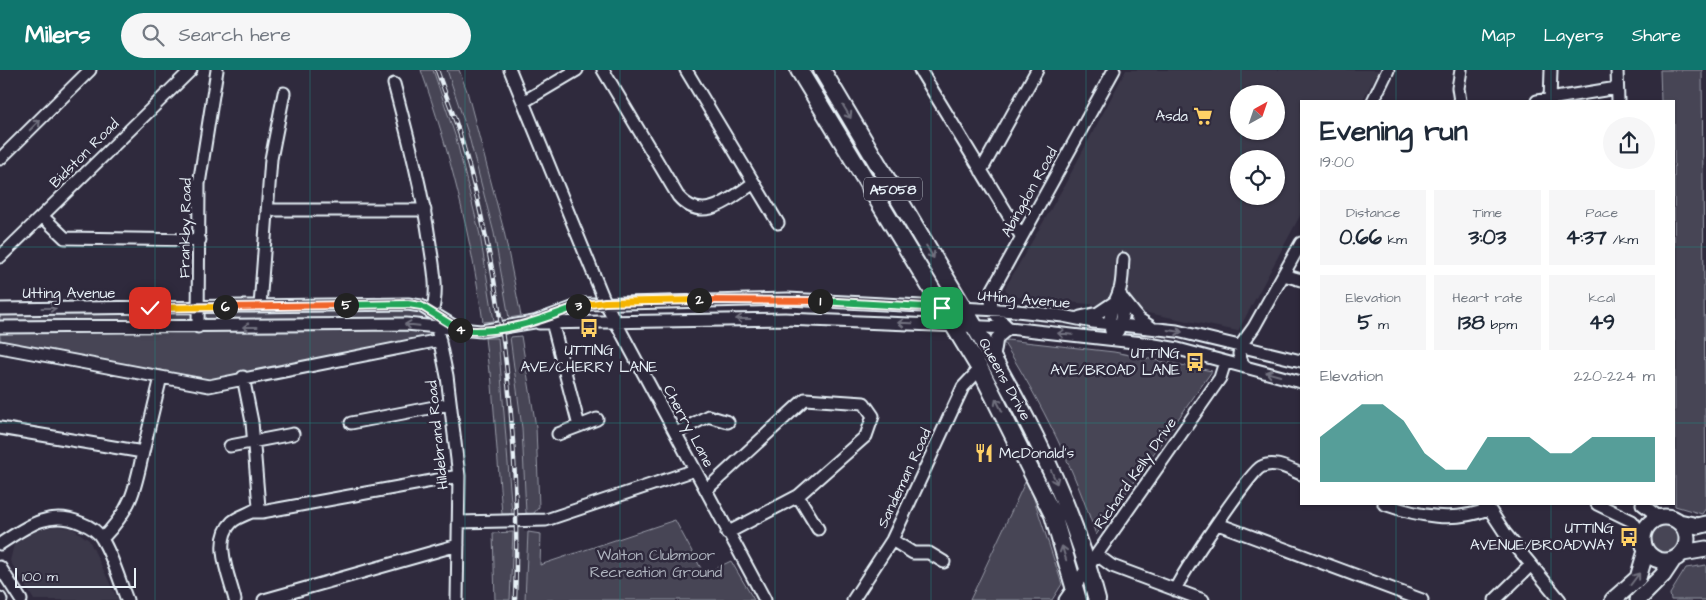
<!DOCTYPE html>
<html lang="en">
<head>
<meta charset="utf-8">
<style>
	body { margin:0; font-family:"Architects Daughter",sans-serif; background:#f6f6f7; color:#1f2937; height:100vh; display:flex; flex-direction:column; font-size:19px; white-space:nowrap }
	* { box-sizing:border-box; margin:0 }
	p { font-size:16px; color:#747a83 }
	.icon { flex:none; width:28px; height:28px; fill:none; stroke:currentColor; stroke-width:2; stroke-linecap:round; stroke-linejoin:round }
	.map { position:relative; flex:1; overflow:hidden }
	.side { position:absolute; left:1300px; top:30px; width:375px; height:405px; display:flex; flex-direction:column; background:#fff; border-radius:0px; box-shadow:0 1px 4px #0004 }
	.side>* { flex:none }
	.needle { width:32px; rotate:40deg }
	.tools { position:absolute; left:1230px; top:15px; display:grid; gap:10px }
	.tools a { display:grid; place-items:center; width:55px; height:55px; border-radius:50%; background:#fff; box-shadow:0 1px 4px #0004; font-size:25px }
	.scale { position:absolute; left:15px; bottom:12px; width:121px; box-sizing:border-box; padding-left:5px; border:2px solid #e8f1f8; border-top:0; font-size:14px; line-height:18px; white-space:nowrap; color:#e8f1f8; -webkit-text-stroke:4px #2f2a3d; paint-order:stroke }
	.pin { position:absolute; display:grid; place-items:center; width:42px; height:42px; color:#fff; margin:-21px; border-radius:10px; box-shadow:0 2px 8px #0006 }
	.km { position:absolute; width:25px; height:25px; margin:-12px; border-radius:50%; background:#222; color:#fff; font-size:14px; line-height:25px; text-align:center }
	.round { display:grid; place-items:center; flex:none; width:52px; height:52px; border-radius:26px; background:#f6f6f7 }
	.summary { display:flex; align-items:center; justify-content:space-between; height:85px; padding:0 20px }
	h1 { font-size:28px; font-weight:700; line-height:38px }
	.figures { display:grid; grid-template-columns:repeat(3,1fr); gap:8px; height:85px; padding:5px 20px }
	.figures div { display:grid; align-content:center; border-radius:0px; background:#f6f6f7; text-align:center }
	.figures b { font-size:21px; font-weight:700 }
	.figures small { font-size:14px; font-weight:400 }
	.figures p { font-size:14px }
	.chart { height:140px; padding:10px 20px }
	.chart p { display:flex; justify-content:space-between }
	.chart svg { width:100%; height:90px; margin-top:5px; fill:#0f766e; opacity:.7 }
	header { display:flex; align-items:center; gap:30px; box-sizing:border-box; height:70px; padding:0 25px; background:#0f766e; color:#fff }
	header strong { font-size:24px }
	nav { display:flex; gap:28px; margin-inline-start:auto; font-size:18px }
	.search { width:350px; height:45px; background:#f6f6f7; display:flex; align-items:center; gap:12px; box-sizing:border-box; padding:0 18px; border-radius:28px; color:#747a83; font-size:19px }
	.map>svg:first-child { display:block }
</style>
</head>
<body>
<header>
<strong>Milers</strong>
<div class="search"><svg class="icon" aria-label="search" viewBox="0 0 24 24"><circle cx="10" cy="10" r="6"/><path d="M15 15l6 6"/></svg>Search here</div>
<nav><a>Map</a><a>Layers</a><a>Share</a></nav>
</header>
<div class="map">
<svg width="1706" height="530" viewBox="0 0 1706 530">
	<rect width="100%" height="100%" fill="#2f2a3d"/>
	<filter id="ink" filterUnits="userSpaceOnUse"><feTurbulence type="fractalNoise" baseFrequency=".02" numOctaves="2"/><feDisplacementMap in="SourceGraphic" scale="10" xChannelSelector="R" yChannelSelector="G"/><feConvolveMatrix kernelMatrix="1 2 1 2 8 2 1 2 1" color-interpolation-filters="sRGB"/></filter>
	<g filter="url(#ink)">
		<path fill="#3b3749" fill-rule="evenodd" d="M433 0H447L468 63 494 163 509 248 507 251H494L480 165 456 68Z
			M1126 0H1379L1362 31H1301V144L1238 261 1118 237 1008 226 1005 218 1063 118ZM1239 24H1276V61H1239ZM1239 89H1276V126H1239Z
			M509 265 522 358 526 443 524 445 512 444 498 266Z
			M53 456 72 458 89 470 118 530H34L10 491 14 474 38 460Z
			M513 457H524V462H528L525 530H510Z"/>
		<path fill="#464455" stroke="#979aa6" d="M421 0H433L456 68 480 165 494 251 483 252C471 166 450 82 421 0Z
			M447 0H459L467 21 504 161 521 246 509 248 494 163 468 63Z
			M1660 0H1702L1706 438 1702 444 1675 436 1674 31H1661Z
			M385 234 432 242 440 270 209 316 0 277V239Z
			M521 266 536 357 539 437 533 444 526 443 522 358 510 267Z
			M485 268H498L512 444H502L491 302H489Z
			M1007 270 1114 282 1212 301 1096 465C1074 398 1042 334 1004 273Z
			M1027 408 1062 514 1052 530H970Z
			M675 450 704 504 731 491 754 530H525L528 462 541 464 540 495Z
			M1650 469a15 15 0 1 1 30 0a15 15 0 1 1-30 0Z
			M513 462 510 530H495L493 463Z
			M1706 495V530H1671L1670 524 1686 498Z"/>
		<g fill="none" stroke-linecap="round" stroke-linejoin="round">
			<g stroke="#e8f1f8" stroke-width="15">
				<path id="minor" d="M510 0 605 232 765 530
					M603 0 678 126C703 155 729 129 754 113
					M686 0 778 153
					M920 0 1021 166
					M1617 0 1618 31
					M394 14C408 67 422 119 430 174 433 195 439 221 432 242
					M1373 31 1388 0
					M1460 31 1458 18 1461 0
					M1537 31 1617 18
					M1550 31 1551 0
					M523 32 577 0
					M0 89 90 0
					M981 101 1037 0
					M267 140H425
					M42 146 65 168 200 170
					M0 187 191 0
					M1284 205 1301 210
					M1123 229 1139 249 1151 257
					M260 236 271 89 284 23
					M0 239 408 234 421 236 457 258
					M1080 247 1098 243 1113 233
					M551 248 579 356 597 349
					M539 253 785 249 1009 258 1143 273 1178 279 1301 312
					M0 257 406 254 481 261 534 252 583 234 788 229 1017 241 1063 246 1093 252 1177 261 1301 291
					M198 257 199 114 217 0
					M1111 261C1107 246 1114 235 1119 222 1123 213 1122 199 1123 189
					M1118 261C1123 250 1125 233 1119 221
					M438 263 447 306 459 406 457 530
					M0 277 209 316 440 270
					M994 287 997 268 1009 258C996 248 987 235 993 219L1114 0
					M1244 297 1239 284 1241 275 1254 257 1301 173
					M351 353 450 334
					M0 358 143 382C135 421 131 439 102 469
					M676 363 708 346 728 352
					M558 364 579 356
					M230 376 293 364
					M143 382 161 307
					M706 420 805 329 864 333 873 346 866 366 798 426 727 463
					M798 426 818 459
					M1384 434C1418 446 1454 453 1488 439
					M1486 434 1505 463 1560 530
					M1597 434 1632 451 1643 466
					M1642 434 1660 448
					M254 442H262L459 406
					M458 452 546 450 695 400
					M1218 454 1422 530
					M892 470 913 483H929L944 492
					M0 474C26 457 49 439 81 453 89 456 98 461 102 469 113 487 119 510 127 530
					M1097 485 1112 496 1203 530
					M0 497 21 530
					M1175 520C1181 505 1250 402 1261 397 1274 390 1289 399 1301 404
					M0 528 1 530
					M235 530C230 508 212 471 232 452 240 445 251 444 259 437L252 352 243 307
					M264 530 458 475
					M853 530 892 470 963 317 980 299
					M1065 530 1220 308 1225 292
					M1495 530 1531 495"/>
			</g>
			<g stroke="#e8f1f8" stroke-width="19">
				<path id="major" d="M1643 469a22 22 0 1 1 44 0a22 22 0 1 1-44 0Z
					M1679 452 1698 456 1706 454
					M1683 483 1706 479
					M1613 530 1638 508 1646 481
					M1638 530 1663 505 1673 490"/>
			</g>
			<g stroke="#e8f1f8" stroke-width="20">
				<path id="highway" d="M799 0 980 299 1053 445 1078 530
					M822 0C865 72 907 143 950 215 1011 317 1067 413 1097 530"/>
			</g>
			<use href="#minor" stroke="#2f2a3d" stroke-width="11"/>
			<use href="#major" stroke="#2f2a3d" stroke-width="15"/>
			<use href="#highway" stroke="#2f2a3d" stroke-width="16"/>
			<g stroke="#e8f1f8" stroke-width="4.5">
				<path id="rail" d="M437 0C445 23 454 45 461 68 504 213 521 379 515 530"/>
			</g>
			<use href="#rail" stroke="#2f2a3d" stroke-width="2.5" stroke-dasharray="8" stroke-linecap="butt"/>
		</g>
		<defs><path id="oneway-shaft" d="M-6 0H5M1.5-3L5.5 0L1.5 3" fill="none" stroke-width="1.6" stroke-linecap="round" stroke-linejoin="round" transform="scale(1.25)"/></defs>
		<g stroke="#70707e">
			<use href="#oneway-shaft" transform="translate(847 42) rotate(59)"/>
			<use href="#oneway-shaft" transform="translate(35 55) rotate(-45)"/>
			<use href="#oneway-shaft" transform="translate(930 182) rotate(59)"/>
			<use href="#oneway-shaft" transform="translate(49 238)"/>
			<use href="#oneway-shaft" transform="translate(743 249) rotate(-180)"/>
			<use href="#oneway-shaft" transform="translate(905 253) rotate(-178)"/>
			<use href="#oneway-shaft" transform="translate(412 255) rotate(-174)"/>
			<use href="#oneway-shaft" transform="translate(250 257) rotate(180)"/>
			<use href="#oneway-shaft" transform="translate(1175 261) rotate(8)"/>
			<use href="#oneway-shaft" transform="translate(1065 264) rotate(-174)"/>
			<use href="#oneway-shaft" transform="translate(1273 304) rotate(-165)"/>
			<use href="#oneway-shaft" transform="translate(999 335) rotate(-117)"/>
			<use href="#oneway-shaft" transform="translate(1054 407) rotate(66)"/>
			<use href="#oneway-shaft" transform="translate(1064 483) rotate(-107)"/>
			<use href="#oneway-shaft" transform="translate(1635 509) rotate(-53)"/>
		</g>
	</g>
	<g fill="none" stroke-linecap="round" stroke-linejoin="round" filter="url(#ink)">
		<g stroke="#fff" stroke-width="10">
			<path id="split-1" d="M820 231 942 238"/>
		</g>
		<g stroke="#fff" stroke-width="10">
			<path id="split-2" d="M699 230 820 231"/>
		</g>
		<g stroke="#fff" stroke-width="10">
			<path id="split-3" d="M578 236 605 232 699 230"/>
		</g>
		<g stroke="#fff" stroke-width="10">
			<path id="split-4" d="M460 260C501 265 541 250 578 236"/>
		</g>
		<g stroke="#fff" stroke-width="10">
			<path id="split-5" d="M346 235 408 234 421 236 460 260"/>
		</g>
		<g stroke="#fff" stroke-width="10">
			<path id="split-6" d="M225 237 346 235"/>
		</g>
		<g stroke="#fff" stroke-width="10">
			<path id="split-7" d="M150 238 225 237"/>
		</g>
		<use href="#split-1" stroke="#22a559" stroke-width="6"/>
		<use href="#split-2" stroke="#f0652b" stroke-width="6"/>
		<use href="#split-3" stroke="#f5b400" stroke-width="6"/>
		<use href="#split-4" stroke="#22a559" stroke-width="6"/>
		<use href="#split-5" stroke="#22a559" stroke-width="6"/>
		<use href="#split-6" stroke="#f0652b" stroke-width="6"/>
		<use href="#split-7" stroke="#f5b400" stroke-width="6"/>
	</g>
	<path fill="none" stroke="#25827c" stroke-width="1" stroke-opacity="0.55" d="M155 0V530M310 0V530M465 0V530M620 0V530M775 0V530M931 0V530M1086 0V530M1241 0V24M1396 0V31M1551 0V31M1241 61V89M1241 126V530M0 177H1301M1674 177H1706M0 353H1301M1674 353H1706M1396 434V530M1551 434V530"/>
	<defs>
		<g id="supermarket-bare" transform="scale(1.5)"><path d="M-6-5.5h2.5l.6 2H6L4.5 2H-2.5L-4.4-4H-6ZM-1.5 3.2a1.3 1.3 0 1 0 .1 0ZM3 3.2a1.3 1.3 0 1 0 .1 0Z" fill="#ffd166" stroke="#2f2a3d" stroke-width="2.5" paint-order="stroke"/></g>
		<g id="bus-bare" transform="scale(1.5)"><path d="M-5-6H5V4H4V6H2V4H-2V6H-4V4H-5ZM-3.5-4V0h7V-4ZM-3.5 1.2v1.5H-2V1.2ZM2 1.2v1.5H3.5V1.2Z" fill="#ffd166" stroke="#2f2a3d" stroke-width="2.5" paint-order="stroke"/></g>
		<g id="restaurant-bare" transform="scale(1.5)"><path d="M-5-6h1v4h1v-4h1v4h1v-4h1v5L-1.5 .5V6h-2V.5L-5-1ZM5-6V6H3V1.5H1.5Q1.5-4 5-6Z" fill="#ffd166" stroke="#2f2a3d" stroke-width="2.5" paint-order="stroke"/></g>
	</defs>
	<g fill-rule="evenodd">
		<use href="#supermarket-bare" x="1203" y="46"/>
		<use href="#bus-bare" x="589" y="258"/>
		<use href="#bus-bare" x="1195" y="292"/>
		<use href="#restaurant-bare" x="984" y="383"/>
		<use href="#bus-bare" x="1629" y="467"/>
	</g>
	<g text-anchor="middle" stroke-width="5" stroke-linejoin="round" paint-order="stroke">
		<rect fill="#2f2a3d" stroke="#b0b5c0" stroke-width="1" x="864" y="107.5" width="58" height="23" rx="4"/>
		<g font-size="14" font-weight="bold" fill="#e8f1f8">
			<text x="893" y="124">A5058</text>
		</g>
		<g font-size="15" fill="#e8f1f8" stroke="#2f2a3d" text-anchor="end">
			<text x="1188" y="51">Asda</text>
			<text x="589" y="285" text-anchor="middle">UTTING<tspan x="589" dy="17">AVE/CHERRY LANE</tspan></text>
			<text x="1180" y="288">UTTING<tspan x="1180" dy="17">AVE/BROAD LANE</tspan></text>
			<text x="999" y="388" text-anchor="start">McDonald's</text>
			<text x="1614" y="463">UTTING<tspan x="1614" dy="17">AVENUE/BROADWAY</tspan></text>
		</g>
		<g font-size="15" fill="#e8f1f8" stroke="#2f2a3d">
			<text transform="translate(84 83) rotate(-45)" y="5">Bidston Road</text>
			<text transform="translate(1029 122) rotate(-61)" y="5">Abingdon Road</text>
			<text transform="translate(185 158) rotate(-89)" y="5">Frankby Road</text>
			<text x="69" y="228">Utting Avenue</text>
			<text transform="translate(1024 229) rotate(5)" y="5">Utting Avenue</text>
			<text transform="translate(1005 309) rotate(61)" y="5">Queens Drive</text>
			<text transform="translate(689 356) rotate(62)" y="5">Cherry Lane</text>
			<text transform="translate(437 365) rotate(-96)" y="5">Hildebrand Road</text>
			<text transform="translate(1135 403) rotate(-55)" y="5">Richard Kelly Drive</text>
			<text transform="translate(904 408) rotate(-65)" y="5">Sandeman Road</text>
		</g>
		<g font-size="15" fill="#afb4bf" stroke="#2f2a3d">
			<text x="656" y="490">Walton Clubmoor<tspan x="656" dy="17">Recreation Ground</tspan></text>
		</g>
	</g>
</svg>
<div class="tools">
<a><svg class="needle" viewBox="-14 -14 28 28"><path d="M0-13l5 13h-10z" fill="#e53935"/><path d="M0 13l5-13h-10z" fill="#747a83"/></svg></a>
<a><svg class="icon" aria-label="locate" viewBox="0 0 24 24"><circle cx="12" cy="12" r="6"/><path d="M12 2v4M12 18v4M2 12h4M18 12h4"/></svg></a>
</div>
<div class="scale">100 m</div>
<div class="pin" style="left:942px;top:238px;background:#1e9e55"><svg class="icon" aria-label="arrive" viewBox="0 0 24 24"><path d="M6 21V4h12l-3 4 3 4H6"/></svg></div>
<div class="pin" style="left:150px;top:238px;background:#d93025"><svg class="icon" aria-label="check" viewBox="0 0 24 24"><path d="M5 12l5 5 9-10"/></svg></div>
<b class="km" style="left:820px;top:231px">1</b>
<b class="km" style="left:699px;top:230px">2</b>
<b class="km" style="left:578px;top:236px">3</b>
<b class="km" style="left:460px;top:260px">4</b>
<b class="km" style="left:346px;top:235px">5</b>
<b class="km" style="left:225px;top:237px">6</b>
<section class="side">
<div class="summary"><div><h1>Evening run</h1><p>19:00</p></div><a class="round"><svg class="icon" aria-label="share" viewBox="0 0 24 24"><path d="M12 15V3M7 8l5-5 5 5M5 13v7h14v-7"/></svg></a></div>
<div class="figures">
<div><p>Distance</p><b>0.66<small> km</small></b></div>
<div><p>Time</p><b>3:03</b></div>
<div><p>Pace</p><b>4:37<small> /km</small></b></div>
</div>
<div class="figures">
<div><p>Elevation</p><b>5<small> m</small></b></div>
<div><p>Heart rate</p><b>138<small> bpm</small></b></div>
<div><p>kcal</p><b>49</b></div>
</div>
<div class="chart"><p><span>Elevation</span>220–224 m</p>
<svg viewBox="0 0 160 44" preserveAspectRatio="none"><path d="M0 44V22L10 14L20 6L30 6L40 14L50 30L60 38L70 38L80 22L90 22L100 22L110 30L120 30L130 22L140 22L150 22L160 22V44z"/></svg>
</div>
</section>
</div>
</body>
</html>
